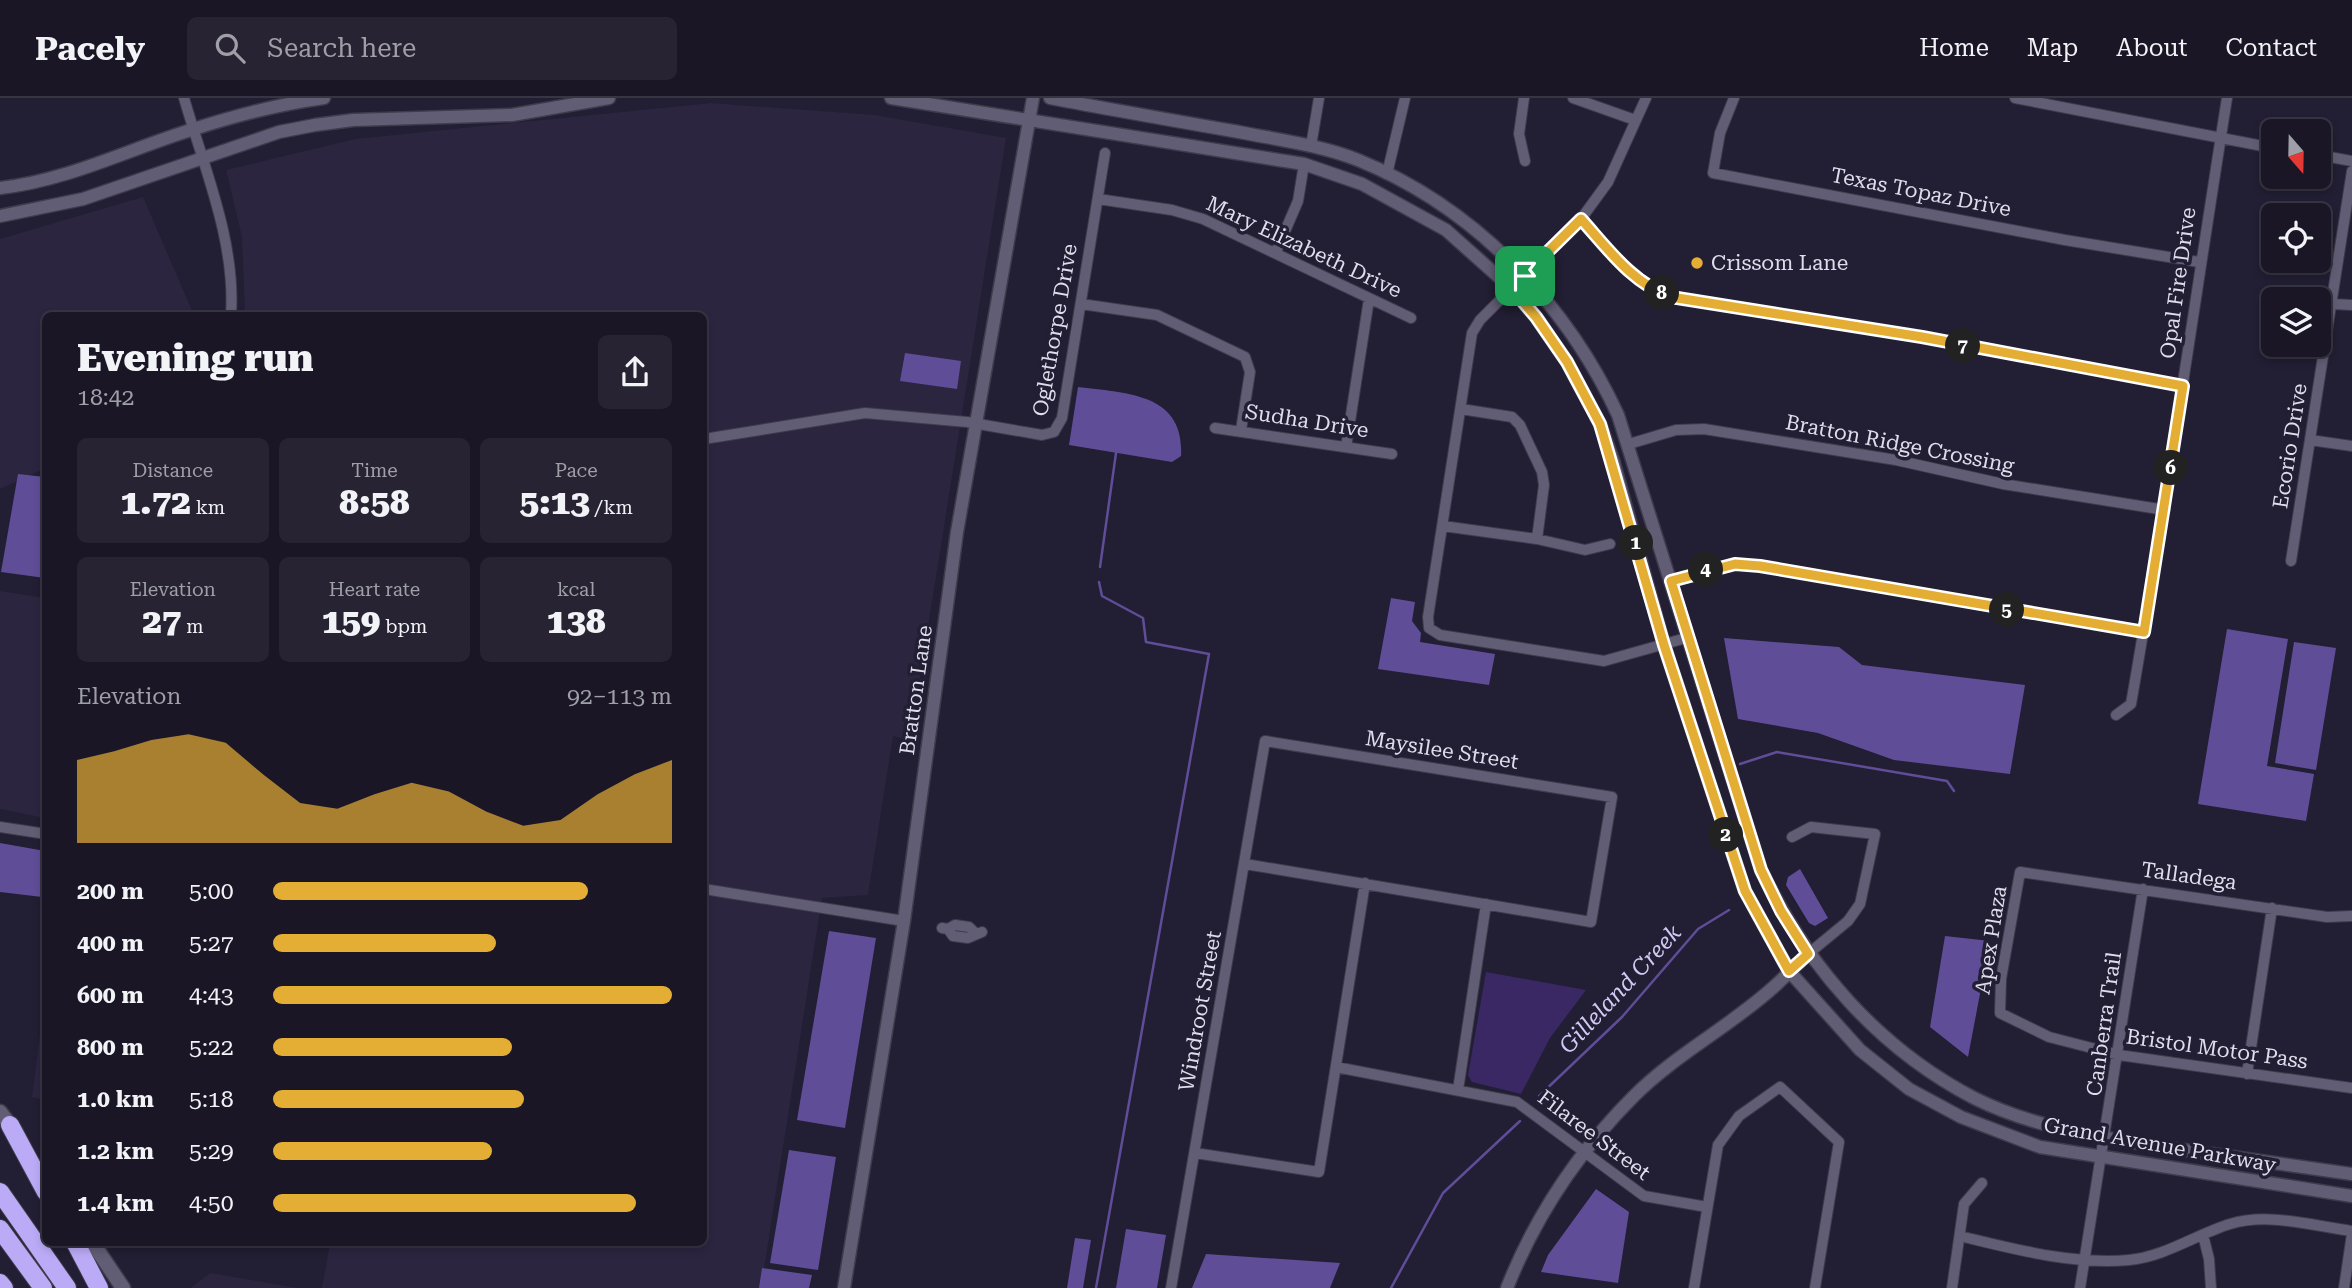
<!DOCTYPE html>
<html lang="en">
<head>
<meta charset="utf-8">
<style>
	body { margin:0; font-family:"Roboto Serif",serif; background:#272332; color:#f1f3f6; height:100vh; display:flex; flex-direction:column; font-size:26px; white-space:nowrap }
	* { box-sizing:border-box; margin:0 }
	p { font-size:23px; color:#9f9fa7 }
	.icon { flex:none; width:38px; height:38px; fill:none; stroke:currentColor; stroke-width:2; stroke-linecap:round; stroke-linejoin:round }
	.map { position:relative; flex:1; overflow:hidden }
	.side { position:absolute; left:42px; top:214px; width:665px; height:934px; display:flex; flex-direction:column; background:#1a1626; border-radius:10px; box-shadow:0 4px 10px #0003,0 0 0 2px #383543 }
	.side>* { flex:none }
	.needle { width:46px; rotate:160deg }
	.fabs { position:absolute; left:2261px; top:21px; display:grid; gap:14px }
	.fabs a { display:grid; place-items:center; width:70px; height:70px; border-radius:10px; background:#1a1626; box-shadow:0 4px 10px #0003,0 0 0 2px #383543; font-size:35px }
	.pin { position:absolute; display:grid; place-items:center; width:60px; height:60px; color:#fff; margin:-30px; border-radius:14px; box-shadow:0 4px 10px #0006 }
	.km { position:absolute; width:35px; height:35px; margin:-18px; border-radius:50%; background:#222; color:#fff; font-size:19px; line-height:35px; text-align:center }
	.round { display:grid; place-items:center; flex:none; width:74px; height:74px; border-radius:10px; background:#272332 }
	.overview { display:flex; align-items:center; justify-content:space-between; height:119px; padding:0 35px }
	h1 { font-size:38px; font-weight:800; line-height:52px }
	.metrics { display:grid; grid-template-columns:repeat(3,1fr); gap:10px; height:119px; padding:7px 35px }
	.metrics div { display:grid; align-content:center; border-radius:10px; background:#272332; text-align:center }
	.metrics b { font-size:35px; font-weight:800 }
	.metrics small { font-size:19px; font-weight:400 }
	.metrics p { font-size:19px }
	.chart { height:196px; padding:14px 35px }
	.chart p { display:flex; justify-content:space-between }
	.chart svg { width:100%; height:126px; margin-top:7px; fill:#e4ae35; opacity:.7 }
	ul { padding:0 35px; list-style:none; font-size:23px }
	li { display:grid; grid-template-columns:112px 84px 1fr; align-items:center; height:52px }
	li i { height:18px; border-radius:9px; background:#e4ae35 }
	header { display:flex; align-items:center; gap:42px; box-sizing:border-box; height:98px; padding:0 35px; background:#1a1626; border-bottom:2px solid #383543 }
	header strong { font-size:33px }
	nav { display:flex; gap:38px; margin-inline-start:auto; font-size:24px }
	.search { width:490px; height:63px; background:#272332; display:flex; align-items:center; gap:18px; box-sizing:border-box; padding:0 24px; border-radius:10px; color:#9f9fa7; font-size:26px }
	.map>svg:first-child { display:block }
</style>
</head>
<body>
<header>
<strong>Pacely</strong>
<div class="search"><svg class="icon" aria-label="search" viewBox="0 0 24 24"><circle cx="10" cy="10" r="6"/><path d="M15 15l6 6"/></svg>Search here</div>
<nav><a>Home</a><a>Map</a><a>About</a><a>Contact</a></nav>
</header>
<div class="map">
<svg width="2352" height="1190" viewBox="0 0 2352 1190">
	<rect width="100%" height="100%" fill="#221e33"/>
	<path fill="#2b2540" d="M711 5 875 17 1006 40 910 642 893 638 868 797 822 800 761 1190H322L330 1145 704 1144V217H245L242 139 226 72 355 41Z
		M143 99 194 217H46L45 370 0 391V141Z
		M0 493 45 500V720L0 711Z
		M45 897V1002L32 999Z
		M210 1175 298 1190H191Z"/>
	<path fill="#392864" d="M1486 874 1586 892 1550 940 1521 996 1472 984 1468 977Z"/>
	<path fill="#604d98" d="M905 255 961 263 957 291 900 283Z
		M1078 289C1126 295 1185 295 1181 358L1172 364 1069 347Z
		M18 376 45 379V480L1 474Z
		M1391 500 1415 504 1412 523 1421 535 1420 544 1495 556 1489 587 1378 571Z
		M2227 531 2288 541 2267 668 2314 676 2306 723 2198 706Z
		M1724 540 1839 549 1862 567 2025 587 2010 676 1894 662 1818 635 1738 621Z
		M2294 544 2336 550 2316 672 2275 665Z
		M0 745 45 753 42 799 0 794Z
		M1800 771 1828 820 1815 828 1809 825 1786 787 1788 779Z
		M829 833 876 840 845 1030 797 1022Z
		M1945 838 1990 843 1968 959 1930 929Z
		M789 1052 836 1059 818 1172 770 1165Z
		M1596 1091 1629 1114 1618 1185 1541 1174 1548 1157Z
		M1126 1131 1166 1137 1157 1190H1116Z
		M1075 1140 1091 1142 1083 1190H1067Z
		M1206 1156 1340 1165 1330 1190H1192Z
		M762 1170 812 1177 809 1190H759Z"/>
	<g fill="none" stroke-linecap="round" stroke-linejoin="round">
		<path stroke="#604d98" stroke-width="2.5" d="M1100 469 1116 355
			M1740 666 1777 654 1947 683 1954 693
			M1539 998 1622 919 1698 831 1729 812
			M1096 1190 1209 556 1146 544 1143 520 1102 498 1099 484
			M1391 1190 1443 1095 1520 1023"/>
		<g stroke="#3f3b4c" stroke-width="12">
			<path id="minor" d="M184 0C204 70 236 144 231 217
				M1524 0 1519 36 1525 63
				M1573 0 1635 22
				M1646 0 1608 84 1581 121 1480 222 1472 235 1428 519 1429 530 1440 537 1604 563 1686 540
				M1734 0 1720 35 1713 75 2065 142 2199 164
				M2015 0 2273 50
				M1311 48 1319 0
				M2319 57 2352 63
				M1387 76 1405 0
				M1098 101 1172 112 1203 121 1411 220
				M1581 121C1608 151 1632 185 1671 199L1922 239 2183 288
				M1276 154 1298 103 1304 66
				M1081 206 1157 217 1245 259 1250 274 1241 332
				M2333 206 2352 207
				M1461 311 1512 319 1520 327 1542 374 1544 387 1537 441
				M1215 330 1392 356
				M704 341 865 315 967 324 1042 337 1054 334 1062 320 1105 55
				M2310 342 2352 348
				M1629 346 1676 332 1704 331 1896 362 2003 386 2165 412
				M1346 349 1369 201
				M1443 428 1537 441 1585 452 1610 446
				M2291 463 2352 73
				M1671 483 1735 466 1760 468 2144 534
				M2116 617 2131 606C2166 405 2195 202 2227 0
				M0 729 46 736
				M1792 739 1811 729 1875 736 1860 806 1848 823 1808 856
				M704 791 904 823
				M2352 818 2327 819 2020 774 2001 881 2000 915 2049 939 2119 957 2352 990
				M942 830 948 831 953 838 968 840 982 834
				M948 831 955 827 969 829 975 835
				M1336 969 1517 1004 1644 1098 1707 1109
				M2247 976 2272 810
				M1458 992 1486 806
				M1195 1055 1319 1074 1365 785
				M2203 1137 2209 1161 2211 1190
				M1960 1138C2014 1151 2072 1167 2129 1162 2164 1159 2197 1136 2230 1126 2268 1114 2313 1128 2352 1133
				M1171 1190 1265 643 1612 699 1591 824 1245 766
				M1694 1190 1718 1047 1739 1018 1780 989 1839 1044 1815 1190
				M1952 1190 1964 1106 1982 1085
				M2080 1190 2143 791
				M2344 1190 2352 1136"/>
		</g>
		<g stroke="#3f3b4c" stroke-width="15">
			<path id="tertiary" d="M891 0 1304 66 1362 86 1446 132 1511 190 1536 219 1567 264 1600 326 1613 362 1664 547 1745 793 1789 873 1860 952 1909 991 1961 1019 2040 1049 2352 1098
				M1050 0C1113 12 1176 23 1239 34 1279 42 1320 47 1358 62 1474 109 1566 205 1618 317L1761 772C1807 868 1878 950 1974 1000 2038 1032 2114 1042 2184 1052 2240 1060 2296 1068 2352 1076
				M0 90C69 82 129 51 194 31 237 17 280 6 324 0
				M0 118 83 101 279 34 315 27 353 22 512 17 609 0
				M844 1190 904 823 957 434 1033 0
				M1507 1190C1535 1119 1579 1053 1634 998 1677 955 1733 927 1777 886 1788 876 1797 866 1808 856"/>
		</g>
		<g stroke="#3f3b4c" stroke-width="17">
			<path id="secondary" d="M0 1014 16 1035
				M92 1144 123 1190"/>
		</g>
		<g stroke="#3f3b4c" stroke-width="20">
			<path id="motorway" d="M10 1027 46 1094
				M0 1094 67 1190
				M0 1131 43 1190
				M75 1144 99 1190
				M0 1185 4 1190"/>
		</g>
		<use href="#minor" stroke="#615d75" stroke-width="10"/>
		<use href="#tertiary" stroke="#615d75" stroke-width="12"/>
		<use href="#secondary" stroke="#615d75" stroke-width="14"/>
		<use href="#motorway" stroke="#bbabf7" stroke-width="18"/>
	</g>
	<g fill="none" stroke-linecap="round" stroke-linejoin="round">
		<g stroke="#fff" stroke-width="14">
			<path id="route" d="M1581 121C1608 151 1632 185 1671 199L1922 239 2183 288 2144 534 1760 468 1735 466 1671 483 1761 772 1781 813 1808 856 1789 873 1745 793 1664 547 1600 326 1567 264 1536 219 1511 190Z"/>
		</g>
		<use href="#route" stroke="#e4ae35" stroke-width="9"/>
	</g>
	<circle fill="#e4ae35" stroke="#221e33" stroke-width="2.5" cx="1697" cy="165" r="7"/>
	<g text-anchor="middle" stroke-width="7" stroke-linejoin="round" paint-order="stroke">
		<g font-size="21" fill="#dfddeb" stroke="#221e33">
			<text transform="translate(1921 94) rotate(11)" y="7">Texas Topaz Drive</text>
			<text transform="translate(1304 149) rotate(25)" y="7">Mary Elizabeth Drive</text>
			<text transform="translate(2178 185) rotate(-82)" y="7">Opal Fire Drive</text>
			<text transform="translate(1055 232) rotate(-80)" y="7">Oglethorpe Drive</text>
			<text transform="translate(1307 323) rotate(9)" y="7">Sudha Drive</text>
			<text transform="translate(1900 346) rotate(11)" y="7">Bratton Ridge Crossing</text>
			<text transform="translate(2290 348) rotate(-81)" y="7">Ecorio Drive</text>
			<text transform="translate(916 592) rotate(-82)" y="7">Bratton Lane</text>
			<text transform="translate(1442 652) rotate(9)" y="7">Maysilee Street</text>
			<text transform="translate(2189 778) rotate(8)" y="7">Talladega</text>
			<text transform="translate(1991 842) rotate(-81)" y="7">Apex Plaza</text>
			<text transform="translate(1200 913) rotate(-80)" y="7">Windroot Street</text>
			<text transform="translate(2104 926) rotate(-82)" y="7">Canberra Trail</text>
			<text transform="translate(2217 951) rotate(8)" y="7">Bristol Motor Pass</text>
			<text transform="translate(1594 1037) rotate(37)" y="7">Filaree Street</text>
			<text transform="translate(2160 1047) rotate(10)" y="7">Grand Avenue Parkway</text>
		</g>
		<g font-size="21" fill="#dfddeb" stroke="#221e33" text-anchor="start">
			<text x="1711" y="172">Crissom Lane</text>
		</g>
		<g font-size="23" font-style="italic" fill="#d1c9f4" stroke="#221e33">
			<text transform="translate(1620 891) rotate(-47)" y="8">Gilleland Creek</text>
		</g>
	</g>
</svg>
<div class="fabs">
<a><svg class="needle" viewBox="-14 -14 28 28"><path d="M0-13l5 13h-10z" fill="#e53935"/><path d="M0 13l5-13h-10z" fill="#9f9fa7"/></svg></a>
<a><svg class="icon" aria-label="locate" viewBox="0 0 24 24"><circle cx="12" cy="12" r="6"/><path d="M12 2v4M12 18v4M2 12h4M18 12h4"/></svg></a>
<a><svg class="icon" aria-label="layers" viewBox="0 0 24 24"><path d="M12 4l9 5-9 5-9-5zM3 14l9 5 9-5"/></svg></a>
</div>
<div class="pin" style="left:1525px;top:178px;background:#1e9e55"><svg class="icon" aria-label="arrive" viewBox="0 0 24 24"><path d="M6 21V4h12l-3 4 3 4H6"/></svg></div>
<b class="km" style="left:1636px;top:445px">1</b>
<b class="km" style="left:1726px;top:737px">2</b>
<b class="km" style="left:1706px;top:472px">4</b>
<b class="km" style="left:2007px;top:512px">5</b>
<b class="km" style="left:2171px;top:370px">6</b>
<b class="km" style="left:1963px;top:248px">7</b>
<b class="km" style="left:1662px;top:195px">8</b>
<section class="side">
<div class="overview"><div><h1>Evening run</h1><p>18:42</p></div><a class="round"><svg class="icon" aria-label="share" viewBox="0 0 24 24"><path d="M12 15V3M7 8l5-5 5 5M5 13v7h14v-7"/></svg></a></div>
<div class="metrics">
<div><p>Distance</p><b>1.72<small> km</small></b></div>
<div><p>Time</p><b>8:58</b></div>
<div><p>Pace</p><b>5:13<small> /km</small></b></div>
</div>
<div class="metrics">
<div><p>Elevation</p><b>27<small> m</small></b></div>
<div><p>Heart rate</p><b>159<small> bpm</small></b></div>
<div><p>kcal</p><b>138</b></div>
</div>
<div class="chart"><p><span>Elevation</span>92–113 m</p>
<svg viewBox="0 0 160 44" preserveAspectRatio="none"><path d="M0 44V15L10 12L20 8L30 6L40 9L50 20L60 30L70 32L80 27L90 23L100 26L110 33L120 38L130 36L140 27L150 20L160 15V44z"/></svg>
</div>
<ul>
<li><b>200 m</b>5:00<i style="width:79%"></i></li>
<li><b>400 m</b>5:27<i style="width:56%"></i></li>
<li><b>600 m</b>4:43<i style="width:100%"></i></li>
<li><b>800 m</b>5:22<i style="width:60%"></i></li>
<li><b>1.0 km</b>5:18<i style="width:63%"></i></li>
<li><b>1.2 km</b>5:29<i style="width:55%"></i></li>
<li><b>1.4 km</b>4:50<i style="width:91%"></i></li>
</ul>
</section>
</div>
</body>
</html>
